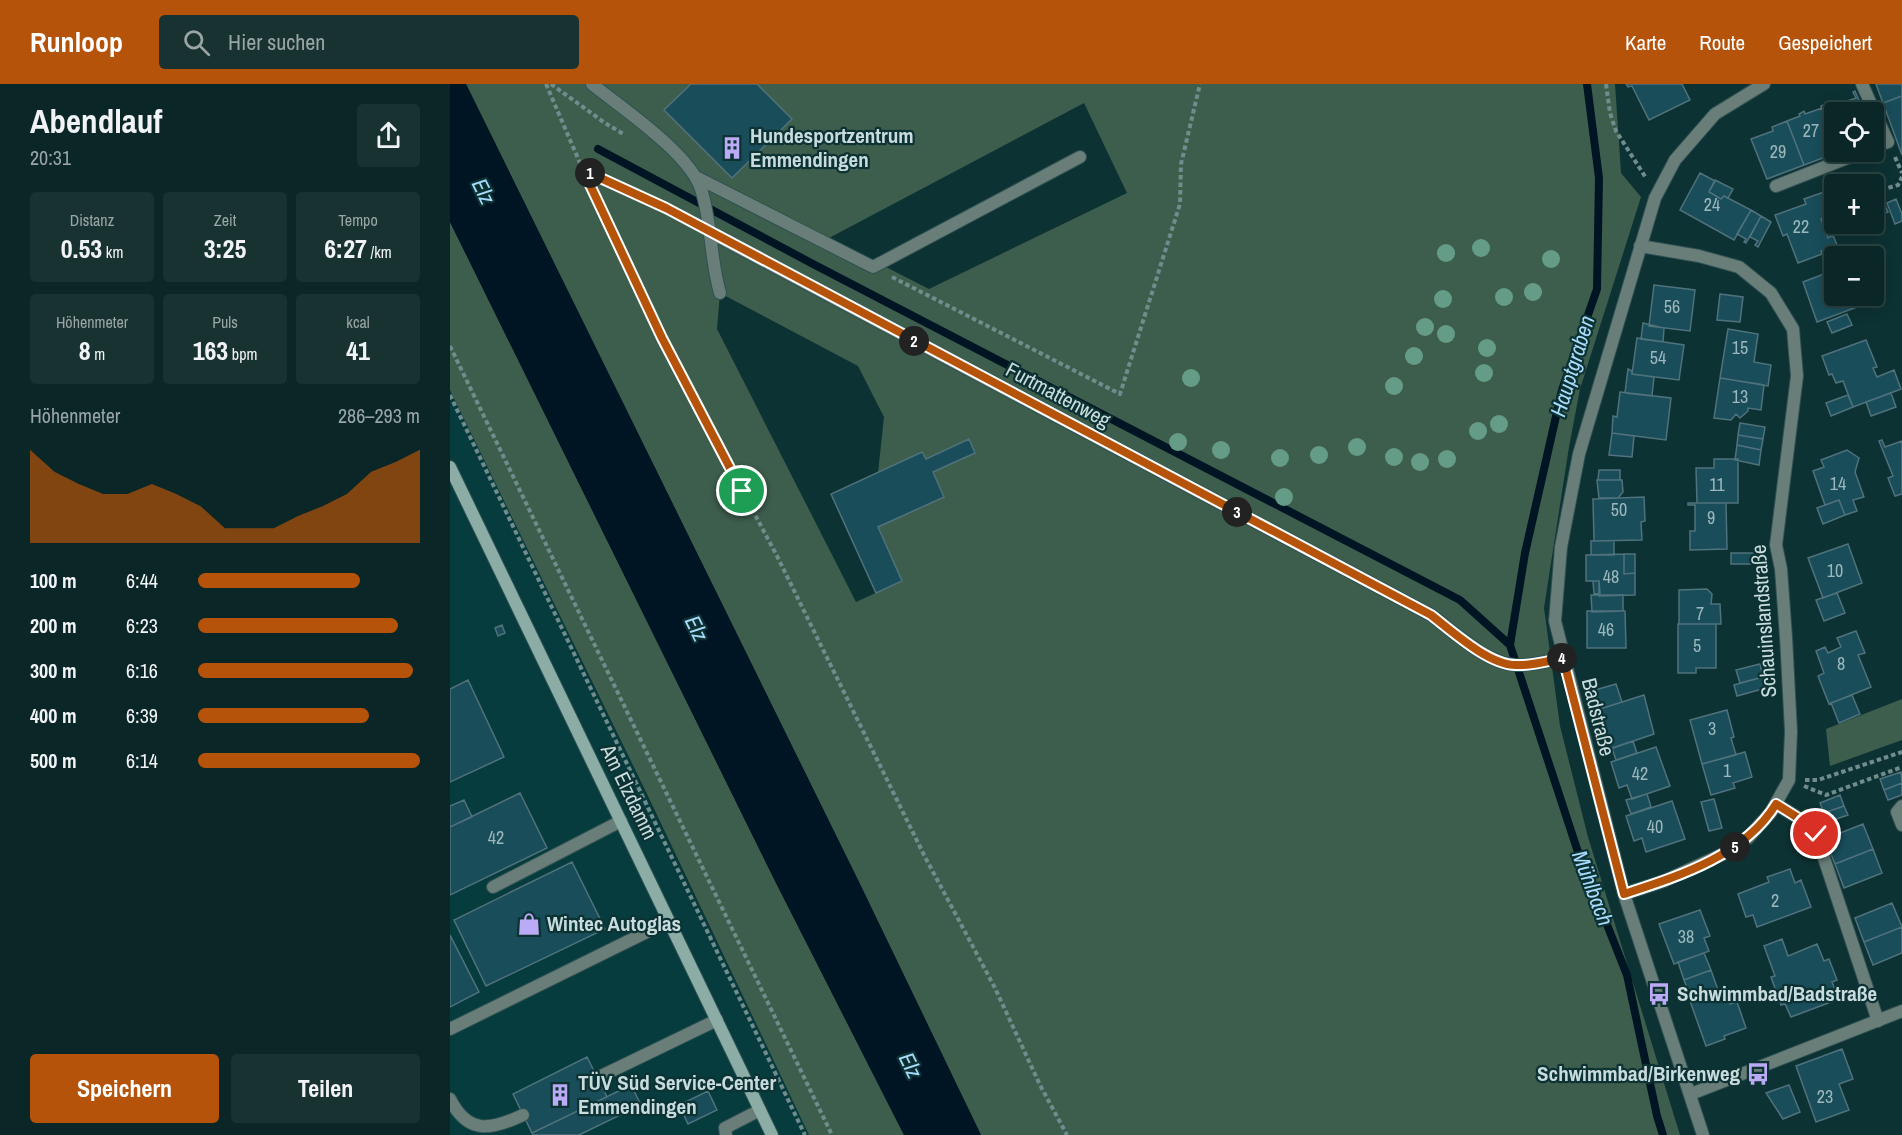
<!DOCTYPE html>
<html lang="de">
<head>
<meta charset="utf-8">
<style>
	body { margin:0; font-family:"Archivo Narrow",sans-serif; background:#183232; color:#f1f3f6; height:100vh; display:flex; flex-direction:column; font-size:22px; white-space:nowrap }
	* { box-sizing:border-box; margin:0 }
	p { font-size:20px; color:#99a5a7 }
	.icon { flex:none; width:33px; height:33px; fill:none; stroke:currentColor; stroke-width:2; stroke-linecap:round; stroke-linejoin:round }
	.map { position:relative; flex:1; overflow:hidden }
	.side { display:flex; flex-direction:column; background:#0a2626; width:450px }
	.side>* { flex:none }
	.tools { position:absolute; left:1374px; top:18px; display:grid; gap:12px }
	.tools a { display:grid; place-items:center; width:60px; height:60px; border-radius:6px; background:#0a2626; box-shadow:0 3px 15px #0003,0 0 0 2px #2a4343; font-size:30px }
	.pin { position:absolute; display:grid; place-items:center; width:51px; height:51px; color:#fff; margin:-26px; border:3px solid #fff; border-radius:50%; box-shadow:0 2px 6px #0007 }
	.km { position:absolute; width:30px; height:30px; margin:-15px; border-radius:50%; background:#222; color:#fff; font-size:16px; line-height:30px; text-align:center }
	.round { display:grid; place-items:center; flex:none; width:63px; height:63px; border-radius:6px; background:#183232 }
	.overview { display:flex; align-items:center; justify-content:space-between; height:102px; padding:0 30px }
	h1 { font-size:33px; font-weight:700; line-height:45px }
	.figures { display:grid; grid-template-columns:repeat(3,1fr); gap:9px; height:102px; padding:6px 30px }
	.figures div { display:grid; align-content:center; border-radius:6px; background:#183232; text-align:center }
	.figures b { font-size:26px; font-weight:700 }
	.figures small { font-size:16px; font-weight:400 }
	.figures p { font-size:16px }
	.chart { height:168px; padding:12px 30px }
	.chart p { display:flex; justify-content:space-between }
	.chart svg { width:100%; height:108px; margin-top:6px; fill:#b45309; opacity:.7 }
	.cta { display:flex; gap:12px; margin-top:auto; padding:12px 30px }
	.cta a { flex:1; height:69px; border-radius:6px; background:#b45309; color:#fff; font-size:24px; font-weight:700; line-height:69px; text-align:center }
	.cta a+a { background:#183232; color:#f1f3f6 }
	ul { padding:0 30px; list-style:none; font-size:20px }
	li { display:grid; grid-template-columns:96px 72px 1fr; align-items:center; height:45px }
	li i { height:15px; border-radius:8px; background:#b45309 }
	header { display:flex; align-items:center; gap:36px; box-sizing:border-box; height:84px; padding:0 30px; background:#b45309; color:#fff }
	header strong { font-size:28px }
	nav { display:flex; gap:33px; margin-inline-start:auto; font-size:21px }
	.search { width:420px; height:54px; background:#183232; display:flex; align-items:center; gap:15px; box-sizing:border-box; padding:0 21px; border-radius:6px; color:#99a5a7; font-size:22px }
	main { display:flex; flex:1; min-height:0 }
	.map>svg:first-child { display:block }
</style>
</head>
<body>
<header>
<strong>Runloop</strong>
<div class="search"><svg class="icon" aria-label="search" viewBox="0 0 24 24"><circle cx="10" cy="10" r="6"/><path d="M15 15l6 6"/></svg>Hier suchen</div>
<nav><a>Karte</a><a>Route</a><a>Gespeichert</a></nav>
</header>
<main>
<section class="side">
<div class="overview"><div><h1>Abendlauf</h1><p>20:31</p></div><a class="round"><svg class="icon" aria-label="share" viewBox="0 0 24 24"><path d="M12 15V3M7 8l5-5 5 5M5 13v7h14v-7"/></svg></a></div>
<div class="figures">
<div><p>Distanz</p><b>0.53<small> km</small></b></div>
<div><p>Zeit</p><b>3:25</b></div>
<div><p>Tempo</p><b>6:27<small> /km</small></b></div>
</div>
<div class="figures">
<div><p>Höhenmeter</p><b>8<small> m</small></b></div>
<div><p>Puls</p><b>163<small> bpm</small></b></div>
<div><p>kcal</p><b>41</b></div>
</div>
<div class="chart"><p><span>Höhenmeter</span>286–293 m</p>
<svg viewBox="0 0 160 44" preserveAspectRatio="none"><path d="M0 44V6L10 15L20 20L30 24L40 24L50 20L60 24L70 29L80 38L90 38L100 38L110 33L120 29L130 24L140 15L150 11L160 6V44z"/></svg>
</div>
<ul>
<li><b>100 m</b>6:44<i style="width:73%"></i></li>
<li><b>200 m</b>6:23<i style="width:90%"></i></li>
<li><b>300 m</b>6:16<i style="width:97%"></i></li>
<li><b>400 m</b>6:39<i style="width:77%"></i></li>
<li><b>500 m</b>6:14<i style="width:100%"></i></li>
</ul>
<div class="cta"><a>Speichern</a><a>Teilen</a></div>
</section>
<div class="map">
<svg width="1452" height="1051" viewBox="0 0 1452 1051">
	<rect width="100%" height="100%" fill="#0d3233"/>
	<path fill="#073c3e" d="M0 306 119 550 359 1051H0Z"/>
	<path fill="#3e5e4d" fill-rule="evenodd" d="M16 0H1165L1171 89 1191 113 1130 305 1119 363 1094 524 1110 642 1138 753 1230 1051H531L409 798ZM634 19 677 109 479 205 379 154ZM270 209 408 282 434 333 428 389 472 368 476 375 519 356 525 369 483 388 428 443 452 497 406 518 267 245Z
		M0 138 325 797 454 1051H359L197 710 0 306Z
		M1452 615V656L1380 682 1376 645Z"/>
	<path fill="#001524" d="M0 0H16L409 798 531 1051H454L325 797 0 138Z"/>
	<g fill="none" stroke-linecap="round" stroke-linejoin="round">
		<path stroke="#001524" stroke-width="8" d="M1137 0 1149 94 1147 205 1112 306 1075 469 1060 561 1127 765 1177 891 1207 1032 1213 1051
			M148 65 363 180 1010 516 1060 561"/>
	</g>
	<path fill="#194d5a" stroke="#50727c" stroke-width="1.5" d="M241 0H307L342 35 282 94 214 26Z
		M1176 0H1232L1240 16 1199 36 1182 2 1178 3Z
		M1426 0H1452V12L1433 19Z
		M1405 7 1414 28H1384V56L1371 22 1385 17 1386 21 1406 14 1403 8Z
		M1452 12V71L1433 19Z
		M1372 24 1384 56V68H1389L1354 81 1337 37 1350 32 1349 30 1354 27 1355 30Z
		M1337 37 1354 81 1317 95 1301 55 1323 47 1322 43Z
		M1250 89 1265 97 1259 108 1271 115 1274 112 1301 126 1284 156 1230 126Z
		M1265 96 1283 105 1278 114 1274 112 1271 115 1259 108Z
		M1374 108 1382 130 1371 135 1378 154 1383 151 1387 161 1371 167 1372 170 1348 179 1337 150 1333 152 1325 131 1356 120 1354 115Z
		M1446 115 1452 130V137L1445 140 1437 119Z
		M1434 119 1438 128 1427 132 1424 124Z
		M1301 126 1311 132 1296 159 1294 158 1296 155 1287 150Z
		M1311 132 1321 138 1308 163 1305 161 1308 157 1300 153Z
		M1384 186V212H1402L1407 223 1367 238 1353 198Z
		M1204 201 1245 206 1240 247 1199 242Z
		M1270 210 1293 213 1290 238 1267 236Z
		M1397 230 1402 241 1382 249 1377 238Z
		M1193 239 1214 244 1213 258 1191 255Z
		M1278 245 1308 250 1304 278 1321 281 1318 302 1270 294Z
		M1187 254 1234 261 1229 296 1182 290Z
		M1416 256 1427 283 1423 284 1427 293 1444 286 1451 305 1403 323 1393 297 1386 299 1382 290 1379 291 1372 272Z
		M1178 285 1182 287V290L1204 293 1202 312 1175 309Z
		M1270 294 1314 301 1311 326 1298 324V327L1290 334 1286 330 1281 336 1264 334Z
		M1170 308 1221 314 1216 356 1162 349 1163 332 1167 333Z
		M1441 309 1446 323 1421 332 1416 318Z
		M1398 311 1403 323 1381 332 1376 319Z
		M1290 339 1315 343 1313 355 1288 351Z
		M1162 349 1184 352 1182 373 1159 371Z
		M1288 351 1313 355 1311 366 1287 361Z
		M519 355 525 369 483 388 494 413 428 443 452 497 426 509 381 410 472 368 476 375Z
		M1432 356 1435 363 1452 357V410L1445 412 1438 394 1443 392 1429 357Z
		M1287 361 1311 366 1309 381 1285 376Z
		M1397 366 1409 374 1405 388 1414 413 1403 416 1407 427 1395 431 1389 416 1375 421 1363 387 1374 383 1371 376Z
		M1264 375H1288V419H1247L1246 384H1264Z
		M1149 386H1170V396H1148Z
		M1147 396H1172L1173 408 1168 414H1149Z
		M1194 413 1195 437 1191 438 1192 456 1144 457 1143 415Z
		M1389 416 1395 431 1373 440 1367 424Z
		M1238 419H1276L1277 465 1240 466V447H1245V421H1238Z
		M1141 457H1164V471H1141Z
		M1398 460 1412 499 1373 514 1358 474Z
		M1281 469H1304V480H1281Z
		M1174 470V490L1185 489V511L1149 512V497H1136V471Z
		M1174 470H1185V489L1174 490Z
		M1143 497H1149L1150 509 1144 510Z
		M1257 505 1262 510 1261 520H1270L1271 540H1229V506Z
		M1387 509 1395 529 1374 537 1366 516Z
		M1141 511H1173V527L1142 528Z
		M1137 527H1175L1176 564H1137Z
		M1228 540H1266V584H1246V589H1228Z
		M52 541 55 549 48 552 45 544Z
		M1406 547 1415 569 1408 571 1421 603 1379 620 1368 592 1374 589 1366 567 1375 563 1378 569 1391 563 1387 554Z
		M1310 580 1313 593 1290 599 1286 586Z
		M1313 593 1316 604 1287 612 1284 601Z
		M18 596 54 673 0 698V605Z
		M1166 600 1172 618 1150 625 1145 606Z
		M1194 611 1204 650 1160 665 1147 626Z
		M1402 611 1410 630 1389 639 1381 619Z
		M1277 626 1284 653 1281 654 1286 671 1252 680 1240 636Z
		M1183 657 1187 669 1166 676 1162 664Z
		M1206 663 1220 702 1182 715 1177 701 1169 704 1161 678Z
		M1295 668 1302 693 1283 699 1285 704 1261 711 1252 680Z
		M1451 688 1452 699 1434 706 1430 695Z
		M1452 699V711L1438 716 1434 706Z
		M70 709 97 764 0 811V743Z
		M1197 710 1201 723 1181 730 1176 716Z
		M1390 711 1394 722 1374 729 1370 719Z
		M1264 715 1272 744 1259 747 1251 718Z
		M14 716 22 733 0 743V722Z
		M1222 717 1235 755 1196 768 1192 754 1184 757 1176 732Z
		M1394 722 1398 731 1377 738 1374 729Z
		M1413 740 1423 765 1385 780 1375 755Z
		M1423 765 1432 789 1394 804 1385 780Z
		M122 778 155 845 36 902 4 836Z
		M1340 785 1345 799 1351 796 1361 823 1307 843 1303 831 1296 833 1288 810 1319 798 1317 793Z
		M1442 819 1452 843 1414 858 1405 834Z
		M1250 826 1260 852 1254 854 1259 867 1224 880 1209 840Z
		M1452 843V869L1423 881 1414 858Z
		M0 851 29 908 0 923Z
		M1332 855 1338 872 1367 860 1374 877 1379 875 1387 896 1382 898 1389 915 1341 933 1335 920 1331 921 1321 893 1325 892 1314 862Z
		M1254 869 1261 886 1234 896 1228 878Z
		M1261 886 1268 906 1242 917 1234 896Z
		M1274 905 1280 920 1287 918 1296 944 1274 952 1275 955 1256 962 1240 917Z
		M1392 965 1403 995 1389 1000 1399 1026 1366 1038 1346 982Z
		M137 973 157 1013 82 1049 63 1010Z
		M181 1001 191 1021 129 1051H83L82 1049Z
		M1339 1001 1350 1028 1333 1035 1316 1009Z
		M258 1007 267 1026 238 1040 229 1021Z"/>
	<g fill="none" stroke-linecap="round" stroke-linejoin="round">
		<g stroke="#2f5152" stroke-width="14">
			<path id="lane" d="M142 0C173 25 239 69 251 105 262 139 260 175 270 209
				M246 93 423 183 630 73
				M261 149 981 531C1003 547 1039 581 1066 581 1082 582 1098 577 1113 574
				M1326 720 1350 735 1366 750 1428 937
				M1452 722 1447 728 1452 741
				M43 803 171 737
				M0 945 219 837
				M147 994 267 936
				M0 1015C18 1051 41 1046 73 1031
				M276 1051 275 1044 310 1026"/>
		</g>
		<g stroke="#2f5152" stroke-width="14">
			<path id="street" d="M1412 0 1438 58 1424 63
				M1326 102 1413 68
				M1174 810 1214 797 1273 770 1298 754 1321 728 1339 696 1341 647 1336 553 1331 485 1326 461 1347 292 1343 245 1321 209 1289 183 1249 172 1190 162
				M1241 1010 1452 927
				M1253 1051 1174 810 1105 537 1111 463 1129 370 1205 114 1225 76 1265 30 1314 0"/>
		</g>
		<g stroke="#2f5152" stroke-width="14">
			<path id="secondary" d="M0 383 322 1051"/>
		</g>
		<path stroke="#718c8d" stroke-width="4" stroke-dasharray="4.5 3" stroke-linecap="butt" d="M96 0 133 86 211 254 327 472 474 771 545 904 590 1001 617 1051
			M101 0 155 39 175 51
			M1156 0 1160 29 1166 47 1196 94
			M1445 73 1452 89
			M134 86 216 124 241 137
			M1424 108 1448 101 1452 93
			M442 193 670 310 730 120 731 80 750 0
			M0 262 382 1051
			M0 311 355 1051
			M1355 696H1368L1452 668
			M1354 702 1376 711 1452 683"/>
		<use href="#lane" stroke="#697e79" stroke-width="12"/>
		<use href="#street" stroke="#697e79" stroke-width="12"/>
		<use href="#secondary" stroke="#8bada5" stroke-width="12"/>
	</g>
	<g fill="#659c87">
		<circle cx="1031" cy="164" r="9"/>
		<circle cx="996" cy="169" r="9"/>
		<circle cx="1101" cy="175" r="9"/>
		<circle cx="1083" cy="208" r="9"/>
		<circle cx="1054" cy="213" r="9"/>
		<circle cx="993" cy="215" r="9"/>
		<circle cx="975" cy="243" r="9"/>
		<circle cx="996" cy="250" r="9"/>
		<circle cx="1037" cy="264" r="9"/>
		<circle cx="964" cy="272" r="9"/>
		<circle cx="1034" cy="289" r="9"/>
		<circle cx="741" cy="294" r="9"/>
		<circle cx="944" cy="302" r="9"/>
		<circle cx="1049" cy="340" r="9"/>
		<circle cx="1028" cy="347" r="9"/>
		<circle cx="728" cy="358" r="9"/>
		<circle cx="907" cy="363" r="9"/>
		<circle cx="771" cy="366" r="9"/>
		<circle cx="869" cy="371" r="9"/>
		<circle cx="944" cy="373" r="9"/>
		<circle cx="830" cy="374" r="9"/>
		<circle cx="997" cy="375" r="9"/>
		<circle cx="970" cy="378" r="9"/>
		<circle cx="834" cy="413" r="9"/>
	</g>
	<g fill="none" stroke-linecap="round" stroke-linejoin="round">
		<g stroke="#fff" stroke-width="12">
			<path id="route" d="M292 407 212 254 133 86 216 124 981 531C1003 548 1039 581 1066 581 1082 582 1098 577 1113 574L1174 810C1229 792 1294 772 1326 720L1350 735 1366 750"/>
		</g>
		<use href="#route" stroke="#b45309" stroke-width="8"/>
	</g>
	<defs>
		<g id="building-bare" transform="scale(1.8)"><path d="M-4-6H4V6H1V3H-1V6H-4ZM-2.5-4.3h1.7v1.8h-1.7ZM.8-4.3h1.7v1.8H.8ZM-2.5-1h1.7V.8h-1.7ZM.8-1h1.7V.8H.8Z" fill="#bbaaf6" stroke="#0d3233" stroke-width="2.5" paint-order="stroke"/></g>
		<g id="shop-bare" transform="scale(1.8)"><path d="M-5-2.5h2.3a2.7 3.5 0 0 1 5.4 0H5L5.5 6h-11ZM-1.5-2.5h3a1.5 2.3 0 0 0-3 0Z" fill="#bbaaf6" stroke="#0d3233" stroke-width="2.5" paint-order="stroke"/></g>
		<g id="bus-bare" transform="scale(1.8)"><path d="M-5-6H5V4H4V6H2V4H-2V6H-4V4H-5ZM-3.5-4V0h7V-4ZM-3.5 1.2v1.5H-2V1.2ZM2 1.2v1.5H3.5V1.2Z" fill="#bbaaf6" stroke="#0d3233" stroke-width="2.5" paint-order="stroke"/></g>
	</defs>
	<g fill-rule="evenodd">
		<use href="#building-bare" x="282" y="64"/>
		<use href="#shop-bare" x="79" y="840"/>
		<use href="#bus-bare" x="1209" y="910"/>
		<use href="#bus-bare" x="1308" y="990"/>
		<use href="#building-bare" x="110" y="1011"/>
	</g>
	<g text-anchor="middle" stroke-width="4.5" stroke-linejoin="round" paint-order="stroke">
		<g font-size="18" fill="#9db8bc">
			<text x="1361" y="53">27</text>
			<text x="1328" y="74">29</text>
			<text x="1262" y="127">24</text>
			<text x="1351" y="149">22</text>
			<text x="1222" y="229">56</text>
			<text x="1290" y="270">15</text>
			<text x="1208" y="280">54</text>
			<text x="1290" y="319">13</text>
			<text x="1388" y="406">14</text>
			<text x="1267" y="407">11</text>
			<text x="1169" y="432">50</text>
			<text x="1261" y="440">9</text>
			<text x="1385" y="493">10</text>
			<text x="1161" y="499">48</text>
			<text x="1250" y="536">7</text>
			<text x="1156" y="552">46</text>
			<text x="1247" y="568">5</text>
			<text x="1391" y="586">8</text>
			<text x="1262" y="651">3</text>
			<text x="1277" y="693">1</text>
			<text x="1190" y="696">42</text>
			<text x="1205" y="749">40</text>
			<text x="46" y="760">42</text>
			<text x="1325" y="823">2</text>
			<text x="1236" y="859">38</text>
			<text x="1375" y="1019">23</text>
		</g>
		<g font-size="21" font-weight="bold" fill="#c9dcdd" stroke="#0d3233" text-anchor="start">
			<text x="300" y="59">Hundesportzentrum<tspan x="300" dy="24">Emmendingen</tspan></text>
			<text x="97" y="847">Wintec Autoglas</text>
			<text x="1227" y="917">Schwimmbad/Badstraße</text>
			<text x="1290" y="997" text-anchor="end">Schwimmbad/Birkenweg</text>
			<text x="128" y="1006">TÜV Süd Service-Center<tspan x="128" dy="24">Emmendingen</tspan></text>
		</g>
		<g font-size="21" fill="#c9dcdd" stroke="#0d3233">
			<text transform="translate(608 311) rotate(28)" y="7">Furtmattenweg</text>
			<text transform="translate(1314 537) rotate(-94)" y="7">Schauinslandstraße</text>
			<text transform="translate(1148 633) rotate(76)" y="7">Badstraße</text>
			<text transform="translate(179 708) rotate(64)" y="7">Am Elzdamm</text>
		</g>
		<g font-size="22" font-style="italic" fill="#a8dcfd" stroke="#0d3233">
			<text transform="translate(34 107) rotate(64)" y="8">Elz</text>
			<text transform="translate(1122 282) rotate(-73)" y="8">Hauptgraben</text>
			<text transform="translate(247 544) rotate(64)" y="8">Elz</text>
			<text transform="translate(1143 804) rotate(69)" y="8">Mühlbach</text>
			<text transform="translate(461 981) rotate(64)" y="8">Elz</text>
		</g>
	</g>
</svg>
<div class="tools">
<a><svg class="icon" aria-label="locate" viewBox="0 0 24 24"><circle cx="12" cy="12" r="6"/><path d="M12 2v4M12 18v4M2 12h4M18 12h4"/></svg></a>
<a>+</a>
<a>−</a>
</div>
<div class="pin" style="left:292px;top:407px;background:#1e9e55"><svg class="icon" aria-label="arrive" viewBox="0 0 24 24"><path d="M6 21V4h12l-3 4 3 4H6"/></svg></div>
<div class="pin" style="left:1366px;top:750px;background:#d93025"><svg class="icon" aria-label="check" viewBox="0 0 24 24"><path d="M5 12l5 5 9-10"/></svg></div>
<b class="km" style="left:140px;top:89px">1</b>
<b class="km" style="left:464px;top:257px">2</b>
<b class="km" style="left:787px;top:428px">3</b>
<b class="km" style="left:1112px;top:574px">4</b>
<b class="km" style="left:1285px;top:763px">5</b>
</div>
</main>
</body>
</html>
